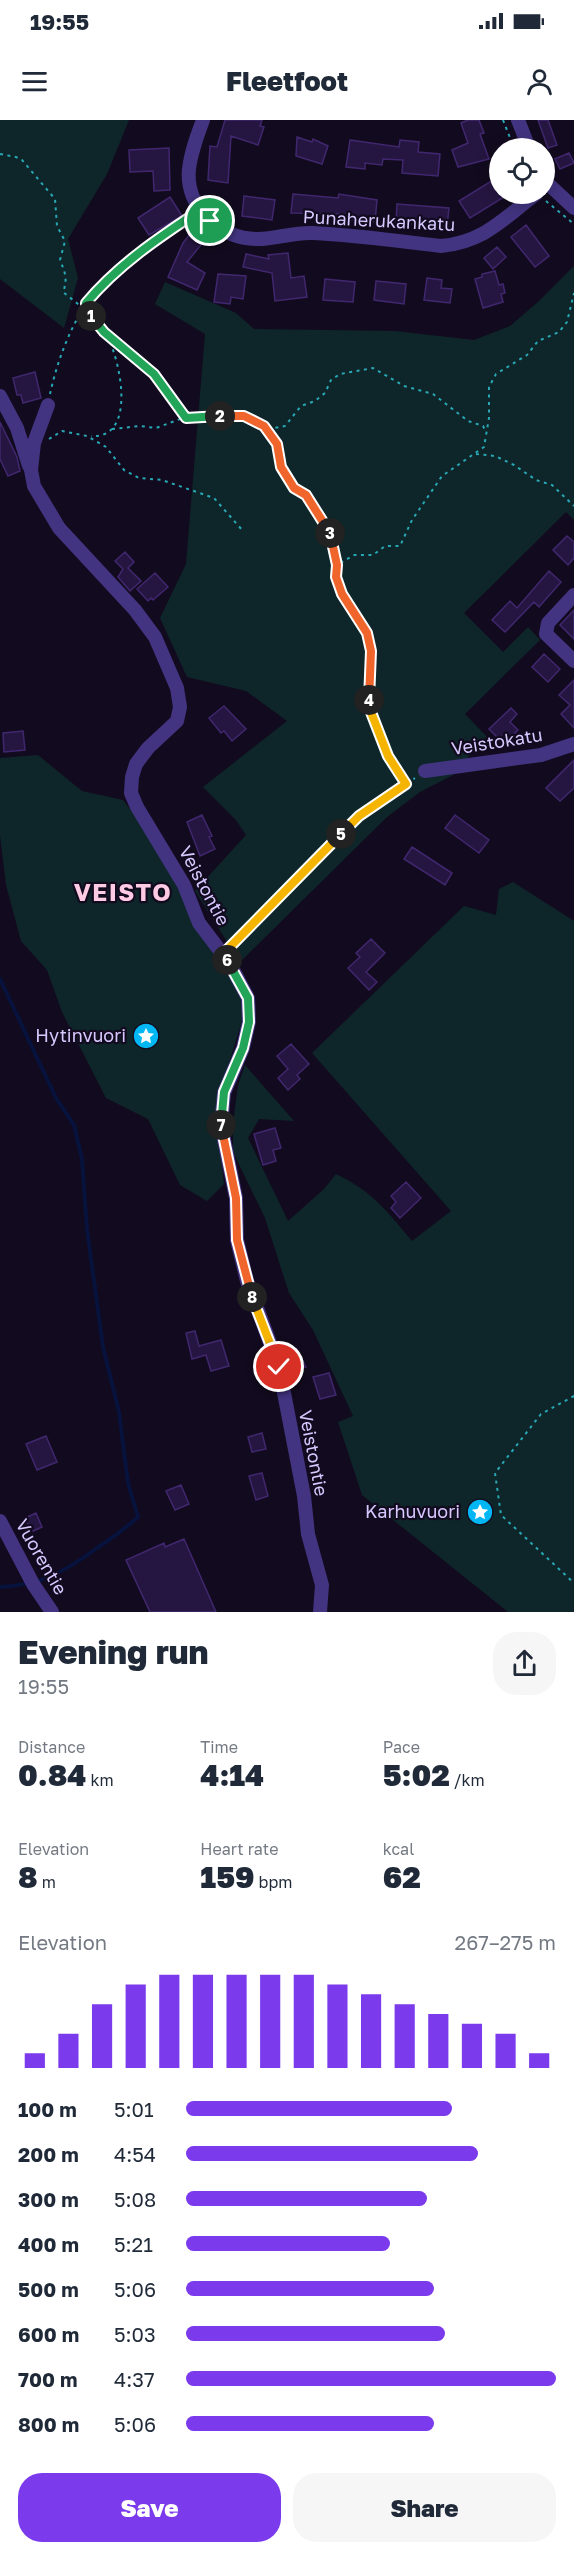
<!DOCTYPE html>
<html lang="en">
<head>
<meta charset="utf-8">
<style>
	body { margin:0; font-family:"Golos Text",sans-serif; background:#f6f6f7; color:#1f2937; height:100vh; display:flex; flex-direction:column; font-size:22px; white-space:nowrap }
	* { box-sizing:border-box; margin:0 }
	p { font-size:20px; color:#747a83 }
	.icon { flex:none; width:33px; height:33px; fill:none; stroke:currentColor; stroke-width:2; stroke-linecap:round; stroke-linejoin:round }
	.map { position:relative; height:1492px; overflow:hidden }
	.drawer { display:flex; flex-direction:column; background:#fff; flex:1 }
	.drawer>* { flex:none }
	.tools { position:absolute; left:489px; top:18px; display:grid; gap:12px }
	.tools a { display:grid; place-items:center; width:66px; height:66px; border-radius:50%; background:#fff; box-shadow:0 3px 15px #0003; font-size:30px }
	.pin { position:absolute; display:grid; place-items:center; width:51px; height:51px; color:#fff; margin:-26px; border:3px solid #fff; border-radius:50%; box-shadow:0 2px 6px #0007 }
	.km { position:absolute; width:30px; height:30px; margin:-15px; border-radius:50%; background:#222; color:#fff; font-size:16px; line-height:30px; text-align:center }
	.round { display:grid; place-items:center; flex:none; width:63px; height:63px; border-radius:24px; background:#f6f6f7 }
	.head { display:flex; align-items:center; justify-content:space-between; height:102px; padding:0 18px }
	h1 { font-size:33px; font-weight:800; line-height:45px }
	.metrics { display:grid; grid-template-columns:repeat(3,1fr); gap:9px; height:102px; padding:6px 18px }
	.metrics div { display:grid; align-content:center }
	.metrics b { font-size:30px; font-weight:800 }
	.metrics small { font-size:16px; font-weight:400 }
	.metrics p { font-size:16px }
	.chart { height:168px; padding:12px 18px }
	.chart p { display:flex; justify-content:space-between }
	.chart svg { width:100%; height:108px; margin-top:6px; stroke:#7c3aed; stroke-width:6 }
	.action { display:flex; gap:12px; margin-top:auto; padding:12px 18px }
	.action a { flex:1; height:69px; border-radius:24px; background:#7c3aed; color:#fff; font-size:24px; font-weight:800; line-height:69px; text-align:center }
	.action a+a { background:#f6f6f7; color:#1f2937 }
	ul { padding:0 18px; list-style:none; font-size:20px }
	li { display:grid; grid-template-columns:96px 72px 1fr; align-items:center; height:45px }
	li i { height:15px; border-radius:8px; background:#7c3aed }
	.status { display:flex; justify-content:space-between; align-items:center; height:42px; padding:0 30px; background:#fff; direction:ltr }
	.status svg { height:16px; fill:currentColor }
	header { display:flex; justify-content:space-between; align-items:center; height:78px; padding:0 18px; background:#fff; font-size:27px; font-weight:800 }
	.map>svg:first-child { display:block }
</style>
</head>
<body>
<div class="status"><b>19:55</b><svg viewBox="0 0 49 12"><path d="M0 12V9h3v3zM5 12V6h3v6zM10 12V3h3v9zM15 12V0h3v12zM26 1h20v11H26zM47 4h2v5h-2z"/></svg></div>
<header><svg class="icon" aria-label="menu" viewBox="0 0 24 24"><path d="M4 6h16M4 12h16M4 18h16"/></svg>Fleetfoot<svg class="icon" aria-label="person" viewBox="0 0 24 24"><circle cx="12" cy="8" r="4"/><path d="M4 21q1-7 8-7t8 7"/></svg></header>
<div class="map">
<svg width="574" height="1492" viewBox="0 0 574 1492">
	<rect width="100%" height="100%" fill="#120b1f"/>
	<path fill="#0e2629" d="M0 0H129L107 54 68 119 78 158 64 208 0 159Z
		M574 146V400L566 392 464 493 503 532 528 507 540 520 465 594 489 619 477 627 453 655 420 672 387 697 240 842 195 771 246 715 236 700 203 667 287 601 246 571 187 557 160 498 186 444 205 214 155 184 165 162 236 193 254 209 395 211 474 220 510 206 539 181Z
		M38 635 82 671 123 680 153 719 194 800 237 863 244 894 225 956 217 1000 224 1064 207 1081 180 1065 148 999 106 978 62 892 47 850 21 821 6 765 0 715V638Z
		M513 762 574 801V1492H508L362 1375 338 1302 353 1296 313 1210 289 1173 265 1098 233 1032V1004L238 965 245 945 294 1001 259 999 248 1018 288 1101 324 1069 336 1054C373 1072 386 1090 412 1121L451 1091 312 933 464 786 496 795 499 769Z"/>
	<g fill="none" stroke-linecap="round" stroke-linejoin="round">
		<path stroke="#07123d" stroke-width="4" d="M0 859 56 978 74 1005 82 1039 87 1109 103 1227 119 1292 128 1363 138 1397C125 1409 112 1418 97 1428 64 1452 42 1465 0 1467"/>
	</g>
	<path fill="#251641" stroke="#40276e" stroke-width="1.5" d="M225 0H262L260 6 264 7 258 25 231 16 228 63 208 60 210 26 217 27Z
		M468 0H479L484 13 480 14 489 39 458 47 452 30 468 23 461 3Z
		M538 0H548L557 25 548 28Z
		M297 17 312 22 313 19 328 26 322 44 296 36Z
		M350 20 399 27 400 20 419 22 418 32 440 34 438 56 402 53 403 40 383 39 382 45 365 43V49L346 47Z
		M169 28 170 70 154 71 153 51 130 52 129 30Z
		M569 33 574 43 560 49 555 39Z
		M493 60 500 74 504 77 470 98 459 81Z
		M293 74 338 78 339 74 377 80 375 102 342 100 343 94 291 93Z
		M244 76 275 80 272 100 242 96Z
		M170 77 182 96 149 115 138 98Z
		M397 84 449 88 447 107 396 103Z
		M526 105 549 136 535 147 511 117Z
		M193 110 205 120 187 142 205 153 197 170 168 157 183 123Z
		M497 127 506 137 493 149 484 138Z
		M288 133 291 158 304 156 307 177 275 181 272 153 243 147 246 134 269 139 268 135Z
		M495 151 499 165 503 164 505 173 501 174 503 182 483 188 475 159 482 157V154Z
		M218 154 246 156 243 179 231 177 230 184 214 182Z
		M427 158 442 160 441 168 452 169 450 183 424 180Z
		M325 159 355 162 353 182 323 180Z
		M376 161 406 164 404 184 374 180Z
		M35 252 41 278 23 283 21 275H17L13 258Z
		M0 302 17 337 20 351 8 356 0 339Z
		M567 416 574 422V438L568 445 553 430Z
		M125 432 134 442 128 448 141 461 130 471 118 457 123 449 115 441Z
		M549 451 561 462 539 487 534 482 505 512 492 500 510 481 517 488Z
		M155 453 168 467 153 480 151 478 148 481 137 469Z
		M574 490V519L560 505Z
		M544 534 560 549 548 562 532 547Z
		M574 560V608L561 594 570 585 559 575Z
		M224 586 246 609 232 621 224 611 221 613 209 598Z
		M511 588 517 594 510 602 518 610 504 624 489 609Z
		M23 611 25 630 4 632 3 613Z
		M574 640V668L560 681 546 668Z
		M202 695 212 716 209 717 215 729 200 736 187 702Z
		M455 695 489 720 479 733 445 708Z
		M412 727 452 753 445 765 404 739Z
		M371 819 385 833 366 852 377 862 369 870 348 848 360 837 356 833Z
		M291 924 309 944 297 955 300 959 288 970 278 958 288 949 277 936Z
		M275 1008 281 1028 273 1030 276 1041 263 1045 254 1014Z
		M406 1062 421 1078 400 1098 391 1088 396 1082 391 1076Z
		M195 1211 199 1226 221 1220 229 1246 211 1251 206 1235 192 1239 186 1213Z
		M297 1229 306 1247 289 1252 284 1234Z
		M329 1253 336 1275 320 1279 313 1257Z
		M262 1313 266 1329 252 1332 248 1317Z
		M46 1316 57 1342 37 1350 26 1324Z
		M262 1353 268 1376 256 1380 249 1356Z
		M181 1365 189 1384 175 1390 166 1371Z
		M36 1393 42 1407 31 1412 25 1398Z
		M184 1419 216 1492H150L126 1440 164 1423 165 1427Z"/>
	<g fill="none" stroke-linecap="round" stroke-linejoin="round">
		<path stroke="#28a8b5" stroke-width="2" stroke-dasharray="3 4.5" stroke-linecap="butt" d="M503 0 514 28
			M0 34 16 37 22 40 55 79 57 106 65 121 60 140C65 152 68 159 63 172L83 188
			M546 81 574 104
			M86 185C88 199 104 207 109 220 121 245 136 319 91 316
			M106 213 154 254 186 298
			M50 274C59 233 78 185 109 156 133 133 163 115 190 97
			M112 309 140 306 156 308 183 298 227 296H244L264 306 277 324 281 347 294 368 306 375 330 413 337 445 354 435H373L385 426H400L412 400 442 356 484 327 489 298V267L496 254 527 235 538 221 559 212 567 202 574 173
			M268 309 285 306 301 286 315 281 325 273 331 260 340 254 373 248 404 266 433 274 468 301 483 306 485 310
			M49 319 62 311 87 316 106 327 124 350 139 358 162 360 214 378 243 411
			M476 334 495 336 514 345 536 360 552 365 574 386
			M337 445C336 478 358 489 367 516 373 534 368 552 368 571 369 604 387 638 406 664
			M231 825 359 696 415 658
			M574 1276 541 1294 495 1353 501 1395 574 1463"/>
		<path stroke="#423480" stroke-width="14" d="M203 0C197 16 191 32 189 49 185 87 220 120 258 119 276 119 294 112 313 113 355 115 398 121 441 126 484 122 503 99 536 74
			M518 0 529 28
			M544 60 574 88
			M0 276 17 308 29 346
			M48 285 34 323 31 350 34 366 59 408 135 490 155 517 177 568 180 587 177 601 148 628 136 644 132 657 131 673 137 687 184 765 199 803 230 844 248 878 249 902 243 928 224 973 221 1005 236 1078 237 1120 247 1161 279 1247 304 1376 308 1414 322 1465 320 1492
			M574 475 548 503 546 514 574 541
			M425 651 541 635 574 624
			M0 1401 33 1464 52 1492"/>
	</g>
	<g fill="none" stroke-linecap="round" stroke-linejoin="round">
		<g stroke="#fff" stroke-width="12">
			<path id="split-1" d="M91 196 87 192 86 183C118 145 158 118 199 91L210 101"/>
		</g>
		<g stroke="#fff" stroke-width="12">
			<path id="split-2" d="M91 196 104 212 154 254 186 298 220 296"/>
		</g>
		<g stroke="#fff" stroke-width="12">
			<path id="split-3" d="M220 296H244L264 306 277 324 281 347 294 368 306 375 330 413"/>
		</g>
		<g stroke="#fff" stroke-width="12">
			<path id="split-4" d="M330 413 337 445 336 457 342 474 367 513 371 531 369 580"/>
		</g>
		<g stroke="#fff" stroke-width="12">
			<path id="split-5" d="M341 714 359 696 406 664 388 636 369 587V580"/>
		</g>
		<g stroke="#fff" stroke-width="12">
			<path id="split-6" d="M227 840 223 834 341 714"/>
		</g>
		<g stroke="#fff" stroke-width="12">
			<path id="split-7" d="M221 1005 224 972 243 928 249 902 248 878 227 840"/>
		</g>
		<g stroke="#fff" stroke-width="12">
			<path id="split-8" d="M221 1005 236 1078 237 1120 252 1177"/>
		</g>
		<g stroke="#fff" stroke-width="12">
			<path id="split-9" d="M252 1177 279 1247"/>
		</g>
		<use href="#split-1" stroke="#22a559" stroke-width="8"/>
		<use href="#split-2" stroke="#22a559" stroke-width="8"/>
		<use href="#split-3" stroke="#f0652b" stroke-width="8"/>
		<use href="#split-4" stroke="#f0652b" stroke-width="8"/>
		<use href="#split-5" stroke="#f5b400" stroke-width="8"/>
		<use href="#split-6" stroke="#f5b400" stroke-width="8"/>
		<use href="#split-7" stroke="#22a559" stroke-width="8"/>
		<use href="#split-8" stroke="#f0652b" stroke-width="8"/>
		<use href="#split-9" stroke="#f5b400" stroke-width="8"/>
	</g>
	<defs>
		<g id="sight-disc" transform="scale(1.35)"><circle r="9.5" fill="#00b7f4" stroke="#120b1f"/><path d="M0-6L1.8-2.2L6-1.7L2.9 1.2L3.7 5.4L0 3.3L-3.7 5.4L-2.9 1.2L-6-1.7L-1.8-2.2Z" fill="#fff"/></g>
	</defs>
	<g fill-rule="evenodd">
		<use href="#sight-disc" x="146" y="916"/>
		<use href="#sight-disc" x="480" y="1392"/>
	</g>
	<g text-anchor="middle" stroke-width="4.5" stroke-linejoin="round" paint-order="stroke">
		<g font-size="18" fill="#d7c9ff" stroke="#120b1f">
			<text transform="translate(379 101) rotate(3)" y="6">Punaherukankatu</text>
			<text transform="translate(497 622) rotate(-9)" y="6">Veistokatu</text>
			<text transform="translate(204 766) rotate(62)" y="6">Veistontie</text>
			<text transform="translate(313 1333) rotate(79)" y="6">Veistontie</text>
			<text transform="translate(41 1437) rotate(60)" y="6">Vuorentie</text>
		</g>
		<g font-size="18" fill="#d7c9ff" stroke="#120b1f" text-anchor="end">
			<text x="126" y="922">Hytinvuori</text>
			<text x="460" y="1398">Karhuvuori</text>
		</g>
		<g font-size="24" font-weight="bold" letter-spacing="1.5" fill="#ffcbe4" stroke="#120b1f">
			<text x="123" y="781">VEISTO</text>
		</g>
	</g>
</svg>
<div class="tools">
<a><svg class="icon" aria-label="locate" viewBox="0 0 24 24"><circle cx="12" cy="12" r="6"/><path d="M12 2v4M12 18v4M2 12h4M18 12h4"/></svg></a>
</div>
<div class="pin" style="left:210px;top:101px;background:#1e9e55"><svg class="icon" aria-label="arrive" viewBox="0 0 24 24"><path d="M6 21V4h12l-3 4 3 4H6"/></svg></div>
<div class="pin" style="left:279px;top:1247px;background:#d93025"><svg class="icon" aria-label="check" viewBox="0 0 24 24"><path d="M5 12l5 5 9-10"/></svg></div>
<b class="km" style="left:91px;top:196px">1</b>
<b class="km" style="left:220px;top:296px">2</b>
<b class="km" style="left:330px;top:413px">3</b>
<b class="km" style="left:369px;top:580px">4</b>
<b class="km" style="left:341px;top:714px">5</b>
<b class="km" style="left:227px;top:840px">6</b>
<b class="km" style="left:221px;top:1005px">7</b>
<b class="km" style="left:252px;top:1177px">8</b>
</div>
<section class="drawer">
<div class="head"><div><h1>Evening run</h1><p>19:55</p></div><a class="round"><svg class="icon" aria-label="share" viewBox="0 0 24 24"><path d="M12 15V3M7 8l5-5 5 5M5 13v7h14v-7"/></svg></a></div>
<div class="metrics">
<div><p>Distance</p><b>0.84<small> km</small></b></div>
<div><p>Time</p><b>4:14</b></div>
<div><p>Pace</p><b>5:02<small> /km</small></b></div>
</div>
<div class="metrics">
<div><p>Elevation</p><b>8<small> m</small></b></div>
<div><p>Heart rate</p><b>159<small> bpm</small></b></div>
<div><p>kcal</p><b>62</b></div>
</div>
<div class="chart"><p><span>Elevation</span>267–275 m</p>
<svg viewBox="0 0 160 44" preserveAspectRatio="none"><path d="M5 44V38M15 44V30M25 44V18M35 44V10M45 44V6M55 44V6M65 44V6M75 44V6M85 44V6M95 44V10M105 44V14M115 44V18M125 44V22M135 44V26M145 44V30M155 44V38"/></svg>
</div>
<ul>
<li><b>100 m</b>5:01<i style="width:72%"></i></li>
<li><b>200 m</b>4:54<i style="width:79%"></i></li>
<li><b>300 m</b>5:08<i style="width:65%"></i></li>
<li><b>400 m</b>5:21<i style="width:55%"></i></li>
<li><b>500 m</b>5:06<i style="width:67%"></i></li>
<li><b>600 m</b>5:03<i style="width:70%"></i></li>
<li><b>700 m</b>4:37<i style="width:100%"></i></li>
<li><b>800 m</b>5:06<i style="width:67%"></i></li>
</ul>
<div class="action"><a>Save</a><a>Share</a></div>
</section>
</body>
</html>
